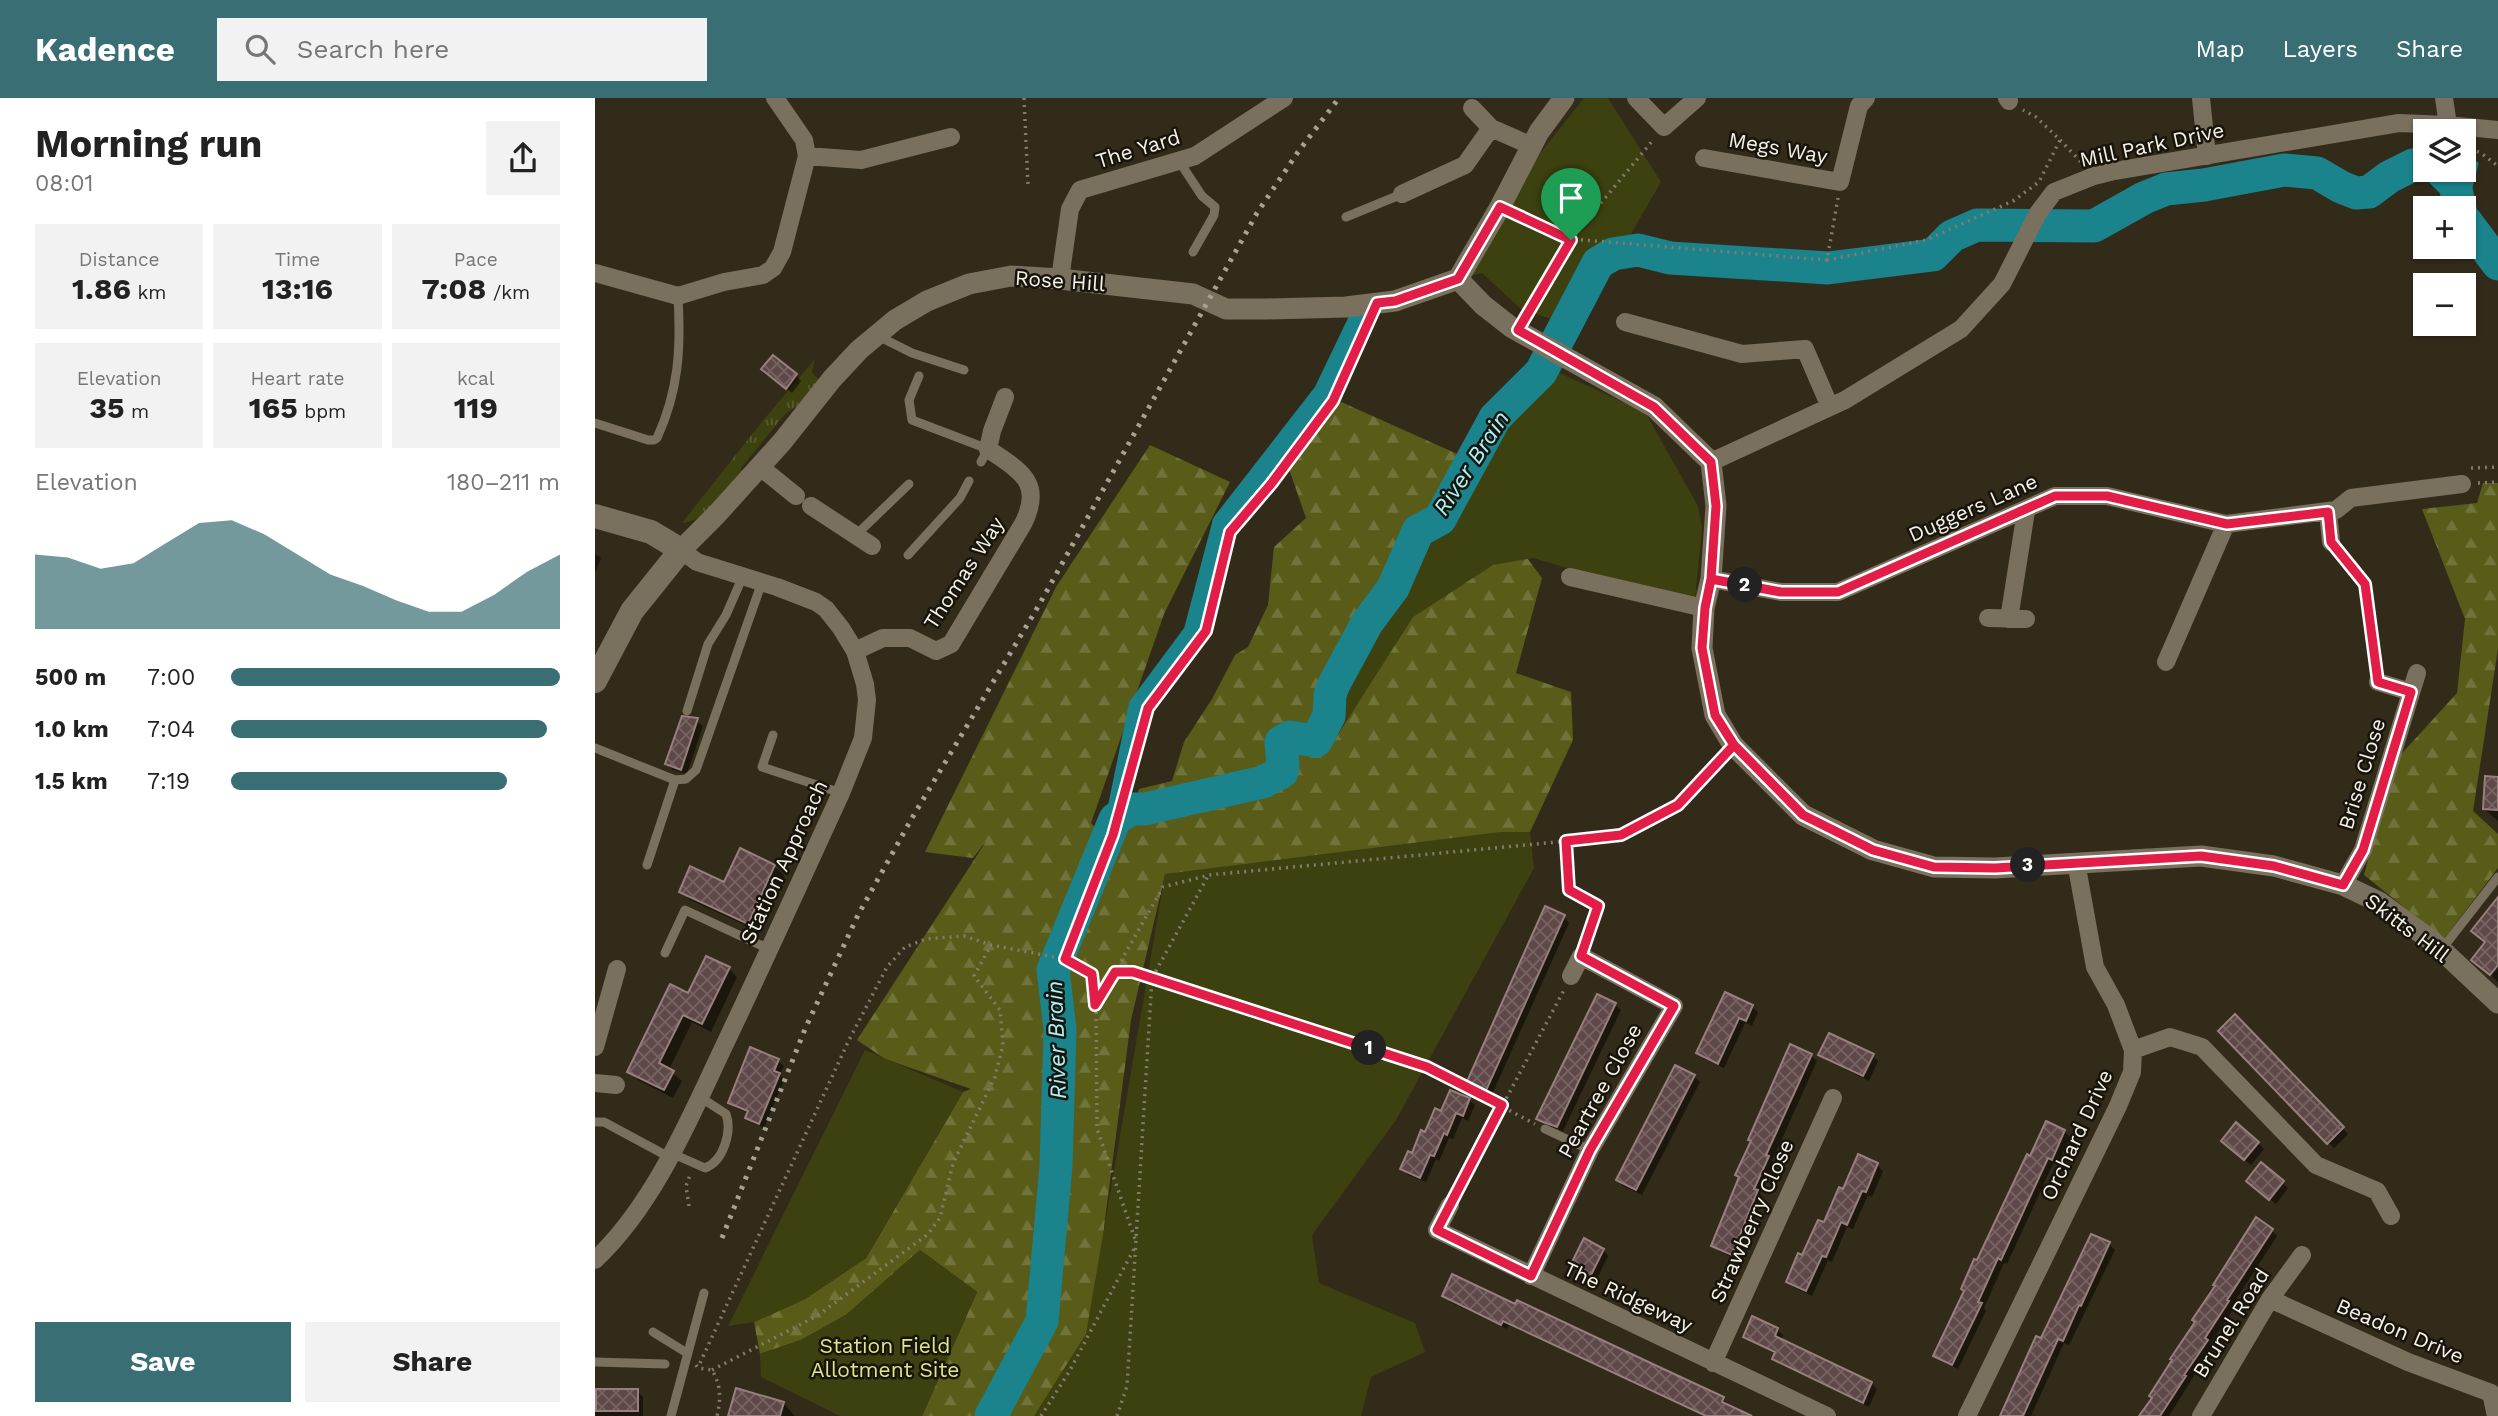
<!DOCTYPE html>
<html lang="en">
<head>
<meta charset="utf-8">
<style>
	body { margin:0; font-family:"Work Sans",sans-serif; background:#f2f2f2; color:#222; height:100vh; display:flex; flex-direction:column; font-size:26px; white-space:nowrap }
	* { box-sizing:border-box; margin:0 }
	p { font-size:23px; color:#767676 }
	.icon { flex:none; width:38px; height:38px; fill:none; stroke:currentColor; stroke-width:2; stroke-linecap:round; stroke-linejoin:round }
	.map { position:relative; flex:1; overflow:hidden }
	.drawer { display:flex; flex-direction:column; background:#fff; width:595px }
	.drawer>* { flex:none }
	.controls { position:absolute; left:1818px; top:21px; display:grid; gap:14px }
	.controls a { display:grid; place-items:center; width:63px; height:63px; border-radius:0px; background:#fff; box-shadow:0 2px 5px #0004; font-size:35px }
	.pin { position:absolute; display:grid; place-items:center; width:60px; height:60px; color:#fff; margin:-72px -30px; border-radius:50% 50% 50% 0; rotate:-45deg; box-shadow:0 0 7px #0007 }
	.pin .icon { rotate:45deg }
	.km { position:absolute; width:35px; height:35px; margin:-18px; border-radius:50%; background:#222; color:#fff; font-size:19px; line-height:35px; text-align:center }
	.round { display:grid; place-items:center; flex:none; width:74px; height:74px; border-radius:0px; background:#f2f2f2 }
	.summary { display:flex; align-items:center; justify-content:space-between; height:119px; padding:0 35px }
	h1 { font-size:38px; font-weight:700; line-height:52px }
	.figures { display:grid; grid-template-columns:repeat(3,1fr); gap:10px; height:119px; padding:7px 35px }
	.figures div { display:grid; align-content:center; border-radius:0px; background:#f2f2f2; text-align:center }
	.figures b { font-size:30px; font-weight:700 }
	.figures small { font-size:19px; font-weight:400 }
	.figures p { font-size:19px }
	.chart { height:196px; padding:14px 35px }
	.chart p { display:flex; justify-content:space-between }
	.chart svg { width:100%; height:126px; margin-top:7px; fill:#386e74; opacity:.7 }
	.button { display:flex; gap:14px; margin-top:auto; padding:14px 35px }
	.button a { flex:1; height:80px; border-radius:0px; background:#386e74; color:#fff; font-size:28px; font-weight:700; line-height:80px; text-align:center }
	.button a+a { background:#f2f2f2; color:#222 }
	ul { padding:0 35px; list-style:none; font-size:23px }
	li { display:grid; grid-template-columns:112px 84px 1fr; align-items:center; height:52px }
	li i { height:18px; border-radius:9px; background:#386e74 }
	header { display:flex; align-items:center; gap:42px; box-sizing:border-box; height:98px; padding:0 35px; background:#386e74; color:#fff }
	header strong { font-size:33px }
	nav { display:flex; gap:38px; margin-inline-start:auto; font-size:24px }
	.search { width:490px; height:63px; background:#f2f2f2; display:flex; align-items:center; gap:18px; box-sizing:border-box; padding:0 24px; border-radius:0px; color:#767676; font-size:26px }
	main { display:flex; flex:1; min-height:0 }
	.map>svg:first-child { display:block }
</style>
</head>
<body>
<header>
<strong>Kadence</strong>
<div class="search"><svg class="icon" aria-label="search" viewBox="0 0 24 24"><circle cx="10" cy="10" r="6"/><path d="M15 15l6 6"/></svg>Search here</div>
<nav><a>Map</a><a>Layers</a><a>Share</a></nav>
</header>
<main>
<section class="drawer">
<div class="summary"><div><h1>Morning run</h1><p>08:01</p></div><a class="round"><svg class="icon" aria-label="share" viewBox="0 0 24 24"><path d="M12 15V3M7 8l5-5 5 5M5 13v7h14v-7"/></svg></a></div>
<div class="figures">
<div><p>Distance</p><b>1.86<small> km</small></b></div>
<div><p>Time</p><b>13:16</b></div>
<div><p>Pace</p><b>7:08<small> /km</small></b></div>
</div>
<div class="figures">
<div><p>Elevation</p><b>35<small> m</small></b></div>
<div><p>Heart rate</p><b>165<small> bpm</small></b></div>
<div><p>kcal</p><b>119</b></div>
</div>
<div class="chart"><p><span>Elevation</span>180–211 m</p>
<svg viewBox="0 0 160 44" preserveAspectRatio="none"><path d="M0 44V18L10 19L20 23L30 21L40 14L50 7L60 6L70 11L80 18L90 25L100 29L110 34L120 38L130 38L140 32L150 24L160 18V44z"/></svg>
</div>
<ul>
<li><b>500 m</b>7:00<i style="width:100%"></i></li>
<li><b>1.0 km</b>7:04<i style="width:96%"></i></li>
<li><b>1.5 km</b>7:19<i style="width:84%"></i></li>
</ul>
<div class="button"><a>Save</a><a>Share</a></div>
</section>
<div class="map">
<svg width="1903" height="1318" viewBox="0 0 1903 1318">
	<defs>
		<pattern id="grass-tufts" width="24" height="20" patternUnits="userSpaceOnUse" patternTransform="scale(1.75)"><rect width="24" height="20" fill="#3d400f"/><path d="M3 7l-1-3M5 7V3M7 7l1-3M15 17l-1-3M17 17v-4M19 17l1-3" fill="none" stroke="#5a5c32"/></pattern>
		<pattern id="forest-firs" width="22" height="20" patternUnits="userSpaceOnUse" patternTransform="scale(1.75)"><rect width="22" height="20" fill="#585c18"/><path d="M5 1l3.5 6h-7zM16 11l3.5 6h-7z" fill="#71743a"/></pattern>
		<pattern id="building-cross-hatch" width="8" height="8" patternUnits="userSpaceOnUse" patternTransform="scale(1.75)"><rect width="8" height="8" fill="#5f4948"/><path d="M0 0l8 8M0 8l8-8" fill="none" stroke="#776462"/></pattern>
	</defs>
	<rect width="100%" height="100%" fill="#332b1a"/>
	<path fill="url(#grass-tufts)" d="M220 261 217 274 222 280H226L207 305 191 315 146 370 148 376C132 394 113 422 87 425L166 325Z"/>
	<path fill="url(#forest-firs)" d="M744 303 927 385 897 413 947 480 921 575 976 594 978 642 935 734 570 777 536 922 509 1129 505 1281 497 1318H327L382 1194 325 1152 251 1217 206 1242 165 1256 159 1224 210 1201 271 1160 368 994 376 991 290 961 262 942 392 742 378 760 330 754 461 489 555 347 635 384 569 516 496 725 524 753 544 691 577 683 589 644 617 601 640 557 653 549 673 507 679 449 711 420 694 371Z
		M1888 385H1903V551L1878 713 1903 736V770L1849 841 1769 777 1799 664 1862 595 1870 521 1827 411 1882 405Z"/>
	<path fill="#3d400f" d="M989 0H1013L1066 84 1026 153 990 164 959 222 926 211 887 175 863 181 946 54Z
		M960 273 1050 314 1103 408 1107 430 1100 501 1045 491 938 460 898 467 818 519 730 657 745 595 809 496 824 451 852 429 892 350Z
		M905 734H935L939 770 801 1022 717 1137 724 1185 820 1225 830 1254 776 1279 766 1318H439L491 1236 570 776Z
		M270 952 368 994 271 1160 210 1201 159 1224 133 1228Z
		M325 1152 382 1194 327 1318H245L166 1279 165 1256 206 1242 251 1217Z"/>
	<path fill="#0007" d="M174 277H201L206 283 197 295Z
		M0 456 6 460 0 475Z
		M97 620 108 628 92 676 78 672 72 666Z
		M1903 681V723L1889 711Z
		M146 753 179 768 189 777 163 833 95 802 86 793 130 786Z
		M1903 802V884L1879 862 1891 846 1878 833Z
		M969 819 974 825 895 1001 878 993 872 987Z
		M134 871 142 879 116 934 97 924 74 972 87 983 78 1000 43 982 34 973 94 897Z
		M1131 896 1157 909 1163 914 1157 928 1150 925 1129 970 1109 961 1104 955Z
		M1020 907 1026 912 968 1033 949 1026 943 1021Z
		M1640 919 1753 1036 1739 1050 1713 1024Z
		M1196 949 1216 957 1222 963 1177 1063 1178 1065 1165 1096 1168 1100 1143 1162 1124 1153 1118 1148Z
		M1226 956 1278 958 1283 963 1274 983 1231 962Z
		M183 963 189 968 185 977 189 982 169 1030 158 1025 152 1020 154 1015 141 1010 135 1004Z
		M1081 969 1099 978 1105 984 1047 1097 1028 1088 1023 1082Z
		M874 1002 880 1007 873 1023 867 1020 858 1041 854 1040 844 1063 841 1061 831 1084 813 1077 807 1071 847 1015Z
		M1469 1033 1475 1039 1463 1066 1459 1064 1412 1166 1409 1165 1389 1210 1391 1213 1363 1271 1346 1263 1340 1258 1383 1165 1436 1060Z
		M1663 1045 1669 1051 1656 1067 1634 1049Z
		M1264 1059 1282 1067 1288 1073 1277 1099 1273 1097 1258 1131 1252 1129 1237 1164 1233 1162 1217 1198 1198 1189 1193 1184 1229 1127 1248 1093Z
		M1666 1067 1693 1090 1681 1106 1659 1088Z
		M1677 1132 1682 1138 1637 1208 1639 1210 1615 1246 1617 1249 1574 1318H1547Z
		M1514 1146 1520 1152 1474 1247 1469 1245 1436 1318H1407L1446 1242Z
		M1008 1152 1013 1158 1001 1183 983 1174 977 1168Z
		M849 1198 1128 1301 1134 1307 1133 1309 1152 1318H1108L914 1227 912 1231 855 1204Z
		M1182 1231 1188 1237 1186 1242 1276 1285 1282 1291 1274 1309 1185 1266 1179 1261 1181 1256 1156 1244 1150 1239Z
		M42 1293 48 1299V1318H0V1294Z
		M188 1305 200 1318H135Z"/>
	<g fill="none" stroke-linecap="round" stroke-linejoin="round">
		<path stroke="#1a838c" stroke-width="5" d="M1875 132 1872 101 1881 66"/>
		<path stroke="#1a838c" stroke-width="19" d="M520 721 543 608 598 534 627 424 728 294 764 219"/>
		<path stroke="#1a838c" stroke-width="33" d="M1845 72 1860 87 1865 110
			M1869 121 1903 166
			M396 1318 447 1223 461 1068 465 931 458 872 520 721 536 711H550L668 684 687 674 688 668 686 644 695 639 721 643 734 618 735 597 738 588 772 525 798 490 823 433 845 421 900 320 946 274 1003 165 1018 156 1043 152 1075 160 1233 170 1338 157 1357 138 1382 127 1499 128 1549 100 1571 91 1609 87 1689 72 1722 75 1746 89 1761 95 1774 94 1794 79 1818 67 1830 65"/>
	</g>
	<path fill="url(#building-cross-hatch)" stroke="#977f7e" stroke-width="2" d="M178 257 202 276 191 291 166 271Z
		M87 618 103 620 86 672 70 666Z
		M1890 678 1903 679V712L1888 711Z
		M145 750 180 767 153 826 84 794 95 768 129 784Z
		M1903 799V867L1895 877 1876 862 1890 844 1876 833Z
		M950 808 970 817 889 997 870 988Z
		M111 858 135 869 107 926 88 917 64 965 79 973 69 992 32 974 75 886 93 895Z
		M1130 894 1158 907 1151 923 1144 920 1123 966 1101 955Z
		M1002 896 1021 905 962 1029 948 1024 941 1021Z
		M1640 916 1749 1029 1732 1046 1623 933Z
		M1234 935 1279 956 1268 978 1223 957Z
		M1195 946 1217 956 1171 1057 1174 1058 1159 1091 1163 1092 1137 1157 1116 1148 1144 1079 1140 1077 1156 1043 1153 1042Z
		M155 949 184 961 179 973 185 975 164 1026 150 1020 153 1013 133 1005Z
		M1080 967 1100 977 1041 1092 1021 1082Z
		M855 992 875 1000 868 1018 861 1015 852 1037 849 1035 839 1058 835 1057 825 1080 805 1071 813 1053 817 1055 826 1032 830 1034 840 1010 846 1013Z
		M1451 1023 1470 1032 1457 1062 1453 1060 1406 1162 1403 1160 1383 1204 1387 1205 1357 1267 1338 1258 1369 1193 1366 1191 1379 1161 1382 1162 1432 1056 1435 1058Z
		M1641 1024 1664 1044 1649 1062 1626 1043Z
		M1263 1056 1283 1065 1271 1094 1267 1093 1252 1127 1246 1124 1231 1159 1227 1158 1211 1193 1191 1184 1203 1155 1207 1157 1223 1122 1229 1124 1244 1089 1248 1091Z
		M1666 1064 1689 1083 1674 1102 1651 1083Z
		M1661 1119 1678 1131 1632 1202 1634 1203 1610 1240 1613 1242 1589 1277 1591 1278 1565 1318H1544L1557 1300 1554 1298 1577 1262 1575 1261 1600 1224 1597 1222 1620 1188 1618 1187Z
		M1496 1136 1515 1144 1486 1208 1484 1207 1468 1243 1463 1241 1428 1318H1405L1441 1238 1446 1240Z
		M989 1140 1009 1151 995 1179 975 1168Z
		M857 1176 920 1206 922 1202 1062 1268 1129 1299 1127 1304 1157 1318H1111L908 1223 906 1227 847 1198Z
		M1157 1218 1183 1230 1180 1238 1277 1284 1268 1305 1177 1261 1180 1254 1148 1239Z
		M141 1290 189 1304 185 1318H133Z
		M1 1291H43V1313H1Z"/>
	<g fill="none" stroke-linecap="round" stroke-linejoin="round">
		<path stroke="#837c6e" stroke-width="3.5" stroke-dasharray="2 5" stroke-linecap="butt" d="M429 0 433 87
			M1465 42 1488 66
			M1869 48 1886 55 1903 68
			M921 117 976 141 1232 162 1243 100
			M1232 162 1331 142 1418 103 1444 84 1465 42 1441 19 1428 12
			M933 216 976 141 1059 41
			M1876 370 1903 369
			M1883 385 1903 384
			M1745 456 1770 486 1781 568
			M970 743 973 779
			M471 860 518 737 553 610 611 533 635 434 676 386 738 303 772 226
			M520 874H538L557 880 832 969 940 1026
			M501 907 502 1031 540 1141
			M862 1093 969 892
			M94 1108 91 1088 95 1077
			M105 1265 253 944 292 869 310 849 331 841 369 838 396 847 470 861 497 876 501 907 568 789 614 777 1015 739
			M101 1267 103 1270 117 1272C126 1287 126 1301 122 1318
			M117 1272 222 1218 332 1137 345 1120 358 1065 400 979 408 947 405 912 379 878 396 847
			M446 1318 474 1274 540 1149
			M522 1318 532 1288 557 880 613 778"/>
		<path stroke="#79705d" stroke-width="9" d="M584 63 607 98 620 109 619 117 598 154
			M751 119 807 96
			M283 238 317 255 369 272
			M324 278 314 302 317 322 393 351 386 364
			M0 325 53 342H59L62 340C84 292 86 250 83 198
			M261 437 314 386
			M313 457 365 400 374 383
			M92 613 113 546 131 517 148 478
			M178 637 167 669 246 695
			M0 650 80 682 91 681 101 672 167 484
			M1026 737 1083 707 1138 648
			M52 767 80 682
			M974 792 1003 808 986 858
			M1847 851 1903 779
			M70 855 90 812 174 851
			M0 1024H9L74 1059
			M950 1031 995 1052
			M76 1055 110 1070C129 1063 137 1033 131 1016L105 999
			M58 1234 92 1255
			M0 1264 70 1266
			M76 1318 109 1195"/>
		<path stroke="#79705d" stroke-width="18" d="M1041 0 1069 29 1102 0
			M1412 0 1414 3
			M1606 0 1612 58
			M1849 0 1853 27
			M877 10 896 30
			M212 58 266 62 356 39
			M1109 60 1245 84 1264 8 1271 0
			M807 96 870 67 896 30 937 48
			M0 175 83 198 129 184 168 177 178 170 187 154 212 58 209 42 180 0
			M465 181 475 111 485 92 600 58 689 0
			M1030 224 1147 256 1210 251 1235 309
			M1116 364 1250 302 1366 231 1407 186 1443 115 1459 94 1499 78 1519 73 1804 25 1853 27 1903 32
			M164 368 201 398
			M216 408 277 448
			M1733 414 1736 444
			M975 479 1109 510
			M1116 481 1186 494H1243L1460 398H1512L1631 426 1741 412 1756 400 1867 386
			M1393 520 1431 521
			M1414 521 1431 413
			M260 553 288 540H315L341 553 356 546 428 426C449 384 425 373 393 351L397 333 410 299
			M1571 564 1631 426
			M1783 584 1816 594
			M1748 787 1768 752 1822 575
			M0 949 22 871
			M1538 952 1575 939 1607 949 1721 1067 1782 1093 1796 1118
			M0 985 21 987
			M855 1107 842 1132 1232 1318
			M0 1162C59 1107 95 1020 129 948 169 864 207 780 246 695L268 640 272 602 270 586 260 553 246 530 231 511 221 504 182 489 102 464 86 452
			M936 1178 995 1052 1079 908 986 858 976 878
			M1675 1201 1813 1264 1896 1295 1901 1318
			M1118 1265 1238 1000
			M1372 1318 1523 1008 1537 974 1538 952 1521 907 1500 869 1481 764
			M1606 1318 1675 1201 1707 1157"/>
		<path stroke="#79705d" stroke-width="21" d="M863 181 888 207 916 229 1059 309 1116 364 1121 408 1116 481 1109 510 1107 550 1120 617 1138 647 1208 717 1278 752 1339 769 1400 770 1606 758 1679 768 1748 787 1784 804 1837 843 1903 905
			M863 181 905 109 944 34 969 0
			M86 452 122 416 187 344 237 281 264 252 300 222 332 203 374 186 416 178 465 181 598 196 631 211H671L751 209 800 203 863 181"/>
		<path stroke="#79705d" stroke-width="24" d="M0 418 56 434 86 452 37 513 0 583"/>
		<path stroke="#a8a295" stroke-width="5" stroke-dasharray="3.5 7" stroke-linecap="butt" d="M127 1140 210 931 263 817 317 720 444 507 662 115 703 54 744 0"/>
	</g>
	<g fill="none" stroke-linecap="round" stroke-linejoin="round">
		<g stroke="#fff" stroke-width="14">
			<path id="route" d="M976 142 905 109 863 181 800 203 782 205 738 303 676 386 635 434 611 533 553 610 518 737 470 861 497 876 500 907 520 874H538L832 969 907 1007 842 1132 936 1178 995 1052 1079 908 986 858 1003 808 974 792 971 743 1026 737 1083 707 1139 647 1120 617 1107 550 1110 510 1116 481 1186 494H1243L1460 398H1512L1632 426 1733 414 1736 444 1770 486 1783 584 1816 594 1768 752 1748 787 1679 768 1606 758 1400 770 1339 769 1278 752 1208 717 1139 647 1120 617 1107 550 1110 510 1116 481 1121 408 1116 364 1059 309 923 232 976 142"/>
		</g>
		<use href="#route" stroke="#e11d48" stroke-width="9"/>
	</g>
	<g text-anchor="middle" stroke-width="5" stroke-linejoin="round" paint-order="stroke">
		<g font-size="21" fill="#f6f1e6" stroke="#17140c">
			<text transform="translate(1557 47) rotate(-12)" y="7">Mill Park Drive</text>
			<text transform="translate(1183 50) rotate(10)" y="7">Megs Way</text>
			<text transform="translate(543 51) rotate(-17)" y="7">The Yard</text>
			<text transform="translate(465 183) rotate(4)" y="7">Rose Hill</text>
			<text transform="translate(1378 410) rotate(-24)" y="7">Duggers Lane</text>
			<text transform="translate(369 475) rotate(-57)" y="7">Thomas Way</text>
			<text transform="translate(1767 676) rotate(-73)" y="7">Brise Close</text>
			<text transform="translate(189 764) rotate(-65)" y="7">Station Approach</text>
			<text transform="translate(1812 830) rotate(37)" y="7">Skitts Hill</text>
			<text transform="translate(1005 993) rotate(-61)" y="7">Peartree Close</text>
			<text transform="translate(1482 1037) rotate(-65)" y="7">Orchard Drive</text>
			<text transform="translate(1157 1123) rotate(-66)" y="7">Strawberry Close</text>
			<text transform="translate(1033 1199) rotate(25)" y="7">The Ridgeway</text>
			<text transform="translate(1636 1225) rotate(-58)" y="7">Brunel Road</text>
			<text transform="translate(1805 1233) rotate(23)" y="7">Beadon Drive</text>
		</g>
		<g font-size="21" fill="#dee687" stroke="#17140c">
			<text x="290" y="1255">Station Field<tspan x="290" dy="24">Allotment Site</tspan></text>
		</g>
		<g font-size="23" font-style="italic" fill="#a9f1f9" stroke="#17140c">
			<text transform="translate(876 365) rotate(-57)" y="8">River Brain</text>
			<text transform="translate(461 942) rotate(-92)" y="8">River Brain</text>
		</g>
	</g>
</svg>
<div class="controls">
<a><svg class="icon" aria-label="layers" viewBox="0 0 24 24"><path d="M12 4l9 5-9 5-9-5zM3 14l9 5 9-5"/></svg></a>
<a>+</a>
<a>−</a>
</div>
<div class="pin" style="left:976px;top:142px;background:#1e9e55"><svg class="icon" aria-label="arrive" viewBox="0 0 24 24"><path d="M6 21V4h12l-3 4 3 4H6"/></svg></div>
<b class="km" style="left:774px;top:950px">1</b>
<b class="km" style="left:1150px;top:487px">2</b>
<b class="km" style="left:1433px;top:767px">3</b>
</div>
</main>
</body>
</html>
